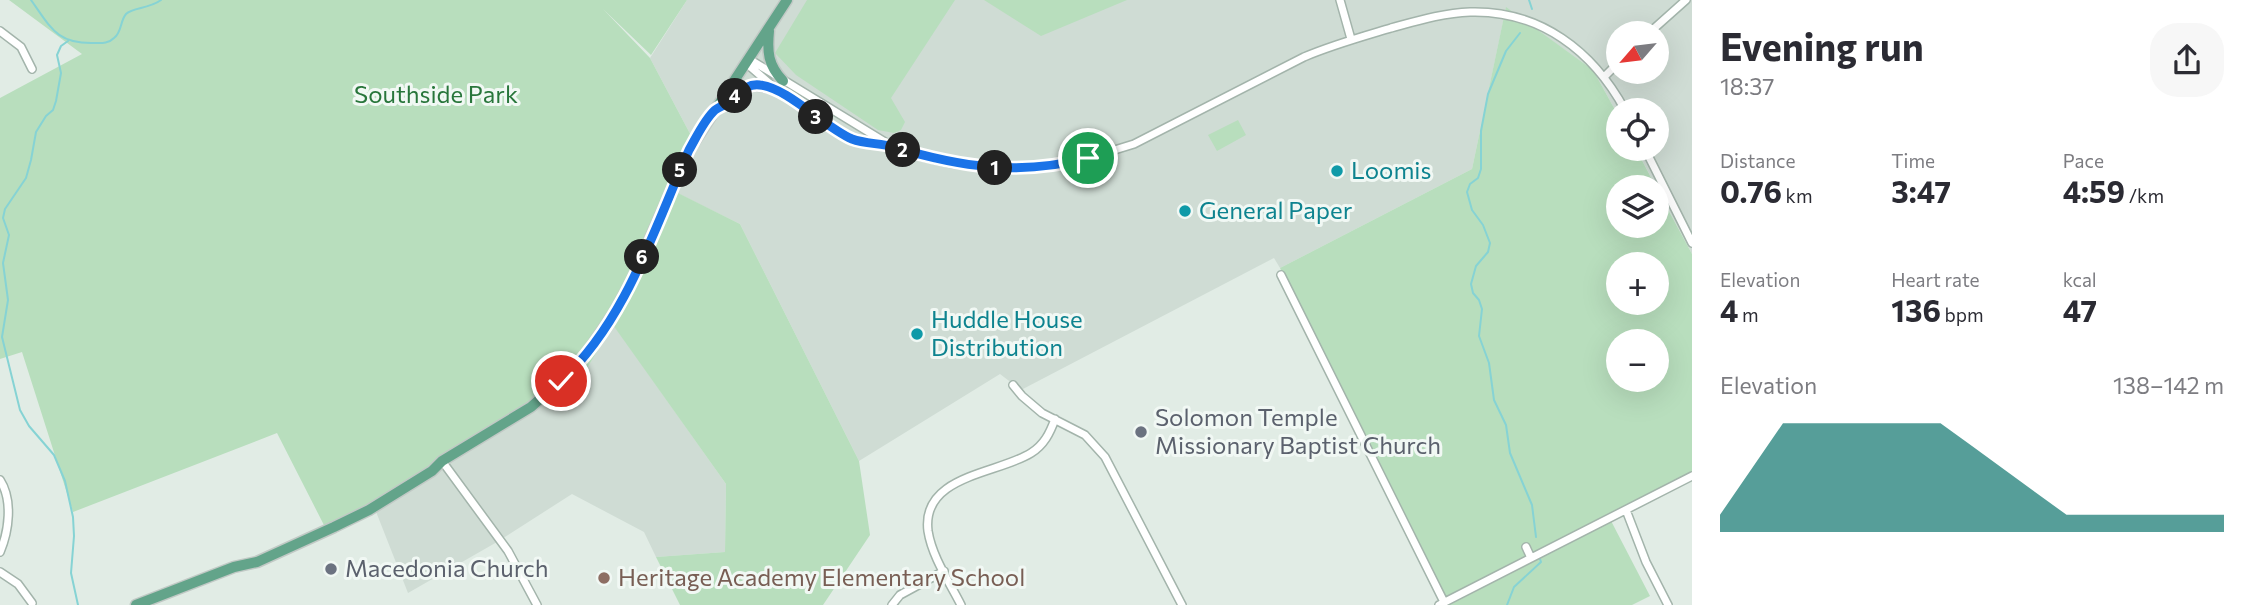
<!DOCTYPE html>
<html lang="en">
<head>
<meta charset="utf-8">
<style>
	body { margin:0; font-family:Commissioner,sans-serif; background:#f7f7f7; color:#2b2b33; height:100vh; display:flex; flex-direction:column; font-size:26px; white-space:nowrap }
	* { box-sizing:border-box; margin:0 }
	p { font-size:23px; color:#7c7c81 }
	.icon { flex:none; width:38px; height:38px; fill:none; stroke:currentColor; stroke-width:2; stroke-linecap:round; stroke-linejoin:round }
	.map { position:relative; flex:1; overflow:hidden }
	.side { display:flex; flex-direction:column; background:#fff; width:560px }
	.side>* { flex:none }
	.needle { width:46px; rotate:242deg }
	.fabs { position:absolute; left:1606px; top:21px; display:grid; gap:14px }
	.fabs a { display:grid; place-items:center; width:63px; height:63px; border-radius:50%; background:#fff; box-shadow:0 7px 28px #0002; font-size:35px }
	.pin { position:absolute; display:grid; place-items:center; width:60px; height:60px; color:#fff; margin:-30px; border:4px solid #fff; border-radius:50%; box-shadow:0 2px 7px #0007 }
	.km { position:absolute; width:35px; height:35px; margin:-18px; border-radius:50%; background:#222; color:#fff; font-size:19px; line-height:35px; text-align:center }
	.round { display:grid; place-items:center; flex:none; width:74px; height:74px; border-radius:28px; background:#f7f7f7 }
	.overview { display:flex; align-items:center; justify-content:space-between; height:119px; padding:0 28px }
	h1 { font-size:38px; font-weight:700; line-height:52px }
	.stats { display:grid; grid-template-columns:repeat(3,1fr); gap:10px; height:119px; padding:7px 28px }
	.stats div { display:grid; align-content:center }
	.stats b { font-size:30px; font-weight:700 }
	.stats small { font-size:19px; font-weight:400 }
	.stats p { font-size:19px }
	.chart { height:196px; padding:14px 28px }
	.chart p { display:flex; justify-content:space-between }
	.chart svg { width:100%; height:126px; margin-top:7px; fill:#0f766e; opacity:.7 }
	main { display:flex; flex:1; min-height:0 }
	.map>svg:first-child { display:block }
</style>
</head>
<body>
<main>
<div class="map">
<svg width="1692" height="605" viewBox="0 0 1692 605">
	<rect width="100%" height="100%" fill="#e1ece5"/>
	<path fill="#cfdcd4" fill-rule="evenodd" d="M687 0H1692V254L1636 149H1657V110H1619V117L1593 70 1506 8 1472 169 1280 268 1274 258 1021 390 1000 374 859 461 740 224 669 189 696 145 650 58ZM1619 33H1657V72H1619Z
		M613 324 726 484 725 552 656 557 644 532 572 494 497 542 408 593 373 504 586 370Z"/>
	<path fill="#b8debd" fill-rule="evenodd" d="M9 0H687L651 55 603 9 650 58 696 145 670 189 740 224 859 461 870 535 823 605H680L656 557 725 552 726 484 613 325 586 370 327 531 277 433 73 512 22 352 0 359V98L82 54Z
		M807 0H955L891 98 905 122 901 130 894 133 878 130 796 75 775 53Z
		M984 0H1127L1041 36Z
		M1506 7 1593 70 1619 117V149H1636L1656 187H1619V226H1657V189L1692 254V477L1609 517 1650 596 1632 605H1444L1280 268 1472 169ZM1619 264H1657V303H1619ZM1619 341H1657V380H1619Z
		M1238 120 1246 135 1217 151 1208 135Z"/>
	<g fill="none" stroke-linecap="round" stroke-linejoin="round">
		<path stroke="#86d3d4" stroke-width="2" d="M31 0C51 28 57 44 94 43 101 43 108 44 114 38 122 32 120 21 126 14 133 7 149 9 161 0
			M1529 0 1532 9
			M1520 33 1506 51 1488 94 1481 131V169L1478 178 1470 184 1467 192 1472 210 1483 225 1490 243 1488 252 1476 266 1471 284 1473 293 1479 300 1482 309 1479 336 1489 363 1494 400 1506 425 1510 453 1532 505 1536 537
			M68 41 61 46 57 55 61 73 56 101 53 110 46 116 36 132 31 160 26 178 5 209 3 218 9 235 3 263 8 300 2 337 20 410 29 426 54 455 65 481 73 517 74 536 71 573 78 605
			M1507 605 1514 587 1541 562 1540 559"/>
		<g stroke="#a3b4ab" stroke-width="10">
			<path id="minor" d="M1340 0 1351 39
				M0 31 21 47 32 69
				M1649 33 1686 0
				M749 59 885 142
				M746 63 777 90 853 139 891 146 919 156 953 164 1022 168 1079 161 1134 144 1304 57C1332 45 1361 37 1391 28 1417 21 1443 13 1470 12 1540 10 1593 51 1625 110
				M1605 76 1619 62
				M1645 149 1692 243
				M1281 275 1444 602
				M1013 385 1022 396 1042 413 1085 435 1105 457 1182 605
				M442 461 508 551 537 605
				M0 480C13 500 9 531 0 552
				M1626 510 1646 562 1668 605
				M1526 547 1531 558
				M0 572 18 584 32 603
				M892 605 900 595 944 571
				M961 605C950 583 932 557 928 531 921 475 998 474 1031 453 1044 445 1050 433 1055 419
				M1439 605 1692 476"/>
		</g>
		<g stroke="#c1c9c5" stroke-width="13">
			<path id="major" d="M769 31C767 52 768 65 783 81
				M717 109C744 92 742 78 777 90
				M136 605 234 567 257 562 334 527 369 510 432 471 442 461 531 407 567 375 587 353 614 313 631 282 689 150 787 0"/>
		</g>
		<use href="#minor" stroke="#fff" stroke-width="7"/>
		<use href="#major" stroke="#63a48a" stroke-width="10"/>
	</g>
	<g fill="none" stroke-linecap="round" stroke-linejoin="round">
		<g stroke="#fff" stroke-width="14">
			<path id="route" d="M561 381C626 321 654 229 689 150 696 138 704 120 715 110 719 107 725 105 729 102 739 94 746 83 760 85 788 88 824 127 852 139 865 144 880 143 894 147 960 167 1019 176 1088 158"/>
		</g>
		<use href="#route" stroke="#1a73e8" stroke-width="9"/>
	</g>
	<g fill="#0f9aa8" stroke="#f1f8f4" stroke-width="2.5">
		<circle cx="1337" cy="171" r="7"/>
		<circle cx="1185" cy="211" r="7"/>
		<circle cx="917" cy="334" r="7"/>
	</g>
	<g fill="#6b7280" stroke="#f1f8f4" stroke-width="2.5">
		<circle cx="1141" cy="432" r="7"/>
		<circle cx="331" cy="569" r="7"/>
	</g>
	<circle fill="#8d6e63" stroke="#f1f8f4" stroke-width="2.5" cx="604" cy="578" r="7"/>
	<g text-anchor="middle" stroke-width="6" stroke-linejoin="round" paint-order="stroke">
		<g font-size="24" fill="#28763b" stroke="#f1f8f4">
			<text x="436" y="103">Southside Park</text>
		</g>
		<g font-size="24" fill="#0d838f" stroke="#f1f8f4" text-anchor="start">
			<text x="1351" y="179">Loomis</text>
			<text x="1199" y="219">General Paper</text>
			<text x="931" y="328">Huddle House<tspan x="931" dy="28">Distribution</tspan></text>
		</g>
		<g font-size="24" fill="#5b616d" stroke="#f1f8f4" text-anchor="start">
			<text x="1155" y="426">Solomon Temple<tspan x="1155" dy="28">Missionary Baptist Church</tspan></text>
			<text x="345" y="577">Macedonia Church</text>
		</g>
		<g font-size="24" fill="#785e54" stroke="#f1f8f4" text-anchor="start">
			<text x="618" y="586">Heritage Academy Elementary School</text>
		</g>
	</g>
</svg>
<div class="fabs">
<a><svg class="needle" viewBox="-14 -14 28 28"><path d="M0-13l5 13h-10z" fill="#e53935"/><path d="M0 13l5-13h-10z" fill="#7c7c81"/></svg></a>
<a><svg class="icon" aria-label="locate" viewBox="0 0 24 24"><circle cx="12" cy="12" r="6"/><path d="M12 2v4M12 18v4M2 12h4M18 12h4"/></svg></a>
<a><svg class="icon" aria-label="layers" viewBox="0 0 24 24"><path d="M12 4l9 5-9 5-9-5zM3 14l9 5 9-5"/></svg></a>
<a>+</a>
<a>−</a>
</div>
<div class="pin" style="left:1088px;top:158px;background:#1e9e55"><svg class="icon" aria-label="arrive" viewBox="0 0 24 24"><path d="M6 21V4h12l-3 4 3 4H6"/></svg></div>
<div class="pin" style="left:561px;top:381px;background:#d93025"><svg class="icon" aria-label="check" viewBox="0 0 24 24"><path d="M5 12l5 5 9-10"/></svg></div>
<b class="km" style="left:995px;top:168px">1</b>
<b class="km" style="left:903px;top:150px">2</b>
<b class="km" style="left:816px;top:117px">3</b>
<b class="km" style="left:735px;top:96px">4</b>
<b class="km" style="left:680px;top:170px">5</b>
<b class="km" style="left:642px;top:257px">6</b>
</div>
<section class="side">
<div class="overview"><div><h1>Evening run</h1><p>18:37</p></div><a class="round"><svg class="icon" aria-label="share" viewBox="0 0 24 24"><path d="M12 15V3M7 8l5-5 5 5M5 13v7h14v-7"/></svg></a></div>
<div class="stats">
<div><p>Distance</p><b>0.76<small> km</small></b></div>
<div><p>Time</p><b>3:47</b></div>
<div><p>Pace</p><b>4:59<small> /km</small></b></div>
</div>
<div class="stats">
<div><p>Elevation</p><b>4<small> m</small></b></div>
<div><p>Heart rate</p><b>136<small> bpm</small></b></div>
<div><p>kcal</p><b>47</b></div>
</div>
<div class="chart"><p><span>Elevation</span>138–142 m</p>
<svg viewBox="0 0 160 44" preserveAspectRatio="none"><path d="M0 44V38L10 22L20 6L30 6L40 6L50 6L60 6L70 6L80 14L90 22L100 30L110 38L120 38L130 38L140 38L150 38L160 38V44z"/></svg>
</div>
</section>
</main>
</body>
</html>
